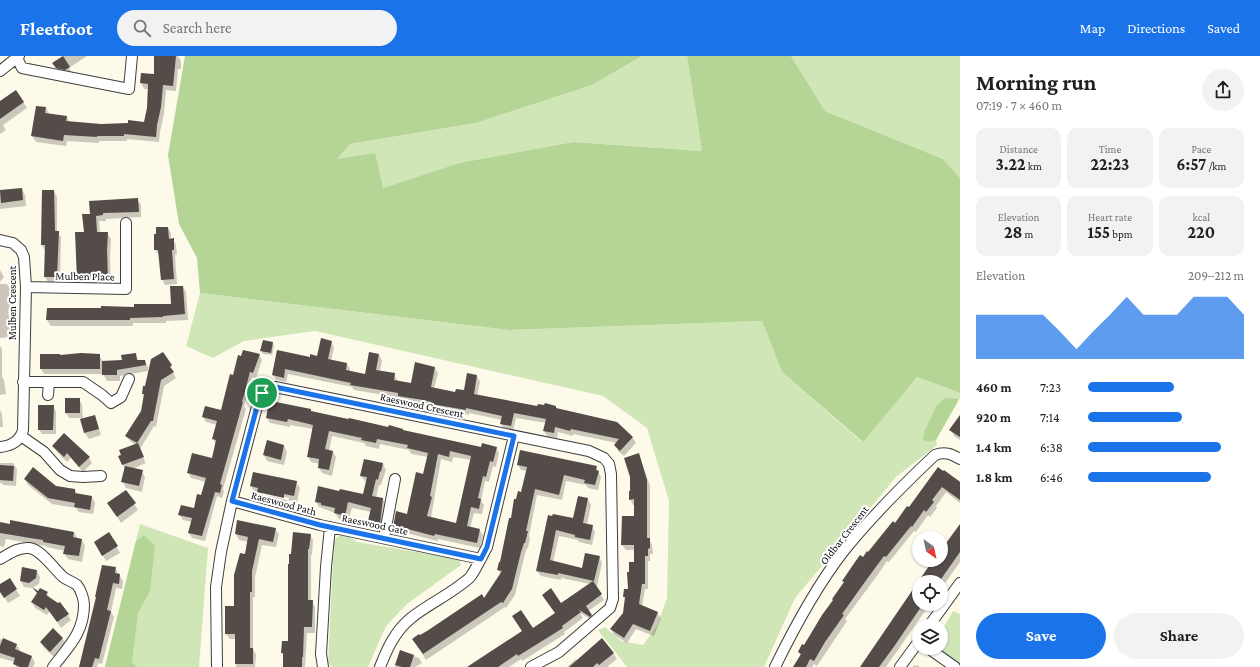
<!DOCTYPE html>
<html lang="en">
<head>
<meta charset="utf-8">
<style>
	body { margin:0; font-family:"Crimson Pro",serif; background:#f2f2f2; color:#202124; height:100vh; display:flex; flex-direction:column; font-size:15px; white-space:nowrap }
	* { box-sizing:border-box; margin:0 }
	p { font-size:13px; color:#757577 }
	.icon { flex:none; width:22px; height:22px; fill:none; stroke:currentColor; stroke-width:2; stroke-linecap:round; stroke-linejoin:round }
	.map { position:relative; flex:1; overflow:hidden }
	.sheet { display:flex; flex-direction:column; background:#fff; width:300px }
	.sheet>* { flex:none }
	.needle { width:26px; rotate:147deg }
	.controls { position:absolute; left:912px; top:475px; display:grid; gap:8px }
	.controls a { display:grid; place-items:center; width:36px; height:36px; border-radius:50%; background:#fff; box-shadow:0 1px 3px #0004; font-size:20px }
	.pin { position:absolute; display:grid; place-items:center; width:34px; height:34px; color:#fff; margin:-17px; border:2px solid #fff; border-radius:50%; box-shadow:0 1px 4px #0007 }
	.round { display:grid; place-items:center; flex:none; width:42px; height:42px; border-radius:21px; background:#f2f2f2 }
	.head { display:flex; align-items:center; justify-content:space-between; height:68px; padding:0 16px }
	h1 { font-size:22px; font-weight:700; line-height:30px }
	.stats { display:grid; grid-template-columns:repeat(3,1fr); gap:6px; height:68px; padding:4px 16px }
	.stats div { display:grid; align-content:center; border-radius:10px; background:#f2f2f2; text-align:center }
	.stats b { font-size:17px; font-weight:700 }
	.stats small { font-size:11px; font-weight:400 }
	.stats p { font-size:11px }
	.chart { height:112px; padding:8px 16px }
	.chart p { display:flex; justify-content:space-between }
	.chart svg { width:100%; height:72px; margin-top:4px; fill:#1a73e8; opacity:.7 }
	.cta { display:flex; gap:8px; margin-top:auto; padding:8px 16px }
	.cta a { flex:1; height:46px; border-radius:24px; background:#1a73e8; color:#fff; font-size:16px; font-weight:700; line-height:46px; text-align:center }
	.cta a+a { background:#f2f2f2; color:#202124 }
	ul { padding:0 16px; list-style:none; font-size:13px }
	li { display:grid; grid-template-columns:64px 48px 1fr; align-items:center; height:30px }
	li i { height:10px; border-radius:5px; background:#1a73e8 }
	header { display:flex; align-items:center; gap:24px; box-sizing:border-box; height:56px; padding:0 20px; background:#1a73e8; color:#fff }
	header strong { font-size:19px }
	nav { display:flex; gap:22px; margin-inline-start:auto; font-size:14px }
	.search { width:280px; height:36px; background:#f2f2f2; display:flex; align-items:center; gap:10px; box-sizing:border-box; padding:0 14px; border-radius:22px; color:#757577; font-size:15px }
	main { display:flex; flex:1; min-height:0 }
	.map>svg:first-child { display:block }
</style>
</head>
<body>
<header>
<strong>Fleetfoot</strong>
<div class="search"><svg class="icon" aria-label="search" viewBox="0 0 24 24"><circle cx="10" cy="10" r="6"/><path d="M15 15l6 6"/></svg>Search here</div>
<nav><a>Map</a><a>Directions</a><a>Saved</a></nav>
</header>
<main>
<div class="map">
<svg width="960" height="611" viewBox="0 0 960 611">
	<rect width="100%" height="100%" fill="#fefaea"/>
	<path fill="#d0e6b7" d="M642 0H687L702 95 573 86 459 107 383 132 337 103 350 88 476 67 592 29Z
		M791 0H960V122L943 103 825 55Z
		M200 237 509 274 762 265 782 316 862 386 917 321 960 337V342L936 384 937 389 896 421 795 542 764 611H627L598 574 605 571 621 585 643 589 657 570 667 542 669 445 647 372 603 340 315 275 244 285 213 302 186 290Z
		M140 468 208 492 199 611H105Z
		M342 477 357 486 459 503 461 509 407 548 386 570 368 611H332L328 607 334 484Z
		M953 555 960 558V608L938 592H941V576Z"/>
	<path fill="#b5d597" d="M185 0H642L592 29 476 67 350 88 337 103 375 97 383 132 459 107 573 86 702 95 687 0H791L825 55 943 103 960 122V337L917 321 863 386 782 316 762 265 509 274 200 237 197 202 179 168 168 99Z
		M945 342 959 343 936 384C931 385 927 387 923 383L925 374 937 349Z
		M144 479 155 490 150 535 138 557 132 606 137 611H105L136 485Z"/>
	<path fill="#0003" fill-rule="evenodd" d="M62 0H87L69 12 72 17 60 18 53 7 62 1Z
		M155 0H178L181 5V13H178L176 35 166 34 164 58 160 76 159 86 127 83V85H99V87L67 85 66 90 36 86 32 80 46 52 49 58 67 61 70 67 101 69 144 67 148 52 149 33H144L141 27 155 19Z
		M16 35 27 52 3 69 6 74 0 78V46Z
		M22 133 25 139 26 150 0 153V166V135Z
		M54 135 57 141V176L61 181 60 227 48 226 45 221V195L42 189Z
		M137 143 141 149V161L106 163V165H99L100 177H107L111 183 110 201 111 229 81 230 78 224 85 177 91 159Z
		M168 172 171 177V183H173L176 189 177 199H175L177 228 165 229 162 223 160 200 155 194 157 179Z
		M0 214 4 221 0 226Z
		M0 228H7L10 233V253H8L11 281 0 282Z
		M183 231 186 236 188 264 166 265V267H133V270H51L47 264 48 253 135 252 172 249Z
		M263 286 273 287 274 290 272 299 263 298 261 295Z
		M331 286 334 291 331 305 347 308 350 313 349 316 366 319 379 299 382 304 380 315 394 318 397 324V326L411 328 416 308 435 312 438 317 434 333 456 337 465 335 477 320 480 326 477 340 538 351H555L557 353 632 381 636 387 624 400 618 395 615 389 617 387 573 378V380L558 376 557 382 547 380 544 375 546 367 516 362 513 375 504 373 501 368 502 364 469 357V359L435 353 434 351 426 349 402 345 401 342 354 334 352 331 288 318 286 326 276 324 273 319 278 296 310 302 318 301Z
		M0 290 2 293V321L4 324 6 338 0 339Z
		M163 297 174 316 173 317 176 322 164 330 156 371 154 370 140 393 145 406 146 407 132 413 142 415 145 421 142 436 126 432 123 426 125 414 120 401 135 389 130 385 126 380 142 355 144 341 143 338Z
		M135 298 139 305H145L148 311V315L120 320V325H107L103 318H44L41 313 60 300 99 299 103 306 123 305Z
		M259 299 262 304 256 322 252 321 244 350 246 353 223 433 224 435 222 442 217 440 205 485 192 482 189 477 192 466 183 464 179 458 194 453 202 441 206 426 191 422 188 416 212 403 216 388 213 383 217 369 206 366 203 361 222 356 234 320Z
		M79 343 82 349 83 364 94 360 97 366 101 379 89 383 85 377 81 362H69L66 357Z
		M53 350 56 355V378H42L39 373Z
		M0 354 2 358 3 371H0Z
		M311 356 389 372 403 374 404 375 482 392 496 391 499 397 496 411 493 410 489 426 485 425 481 445 484 449 482 458 474 457 470 472 479 474 483 479 480 492 438 483 437 485 403 476V478L397 476 394 471 408 459 424 419 428 401 411 398 409 394 380 388 379 393 366 390 364 387 332 380 329 395 333 396 336 401 332 420 322 417 319 412 320 408 311 406 308 400 313 373 290 369V371L270 367 267 362ZM453 401 471 404 457 468 431 462 441 403 452 406Z
		M960 361V384L954 380 951 374Z
		M54 390 89 402 92 407 83 416 71 402 67 406 57 396Z
		M284 390 287 396 284 409 267 405 264 399Z
		M638 398 641 404 650 430V485L652 489 653 498H650V505H648V533H645L642 551 657 557 661 562 654 580 636 573 627 587 614 579 611 573 624 557 626 544 624 541 629 534 630 517 635 507V494H626L622 489 635 461V449H633L630 443Z
		M365 404 383 408 386 414 381 429H379L376 442 383 443 386 449 383 473 372 471 369 465 371 456 352 452 348 465 339 463 335 457 319 451 316 446 340 436 364 439 367 426 365 425 361 420Z
		M0 407H13L17 413 16 430 3 429 2 427H0Z
		M518 409 596 411 601 421 598 434 588 432 586 429 566 425 562 444 537 439 529 480 530 482 528 492H527L524 502 515 539 506 552 505 551 426 604 417 589 420 581 484 544 501 519 498 514 511 463 522 437 527 415 521 414Z
		M938 413 960 425V447L946 436 936 450 937 452 930 461 928 459 916 476 914 475 889 506 887 505 879 517 845 563 847 565 817 610 814 608 812 611H793L801 599 799 596 804 591 863 503 909 452Z
		M25 423 75 434 77 438 92 441 95 447 93 458 79 456 76 452 52 448 28 429Z
		M296 426 300 432 297 446 288 444 289 442 260 435V438L287 444V447L262 441 259 437 254 436 251 430Z
		M126 435 138 454 121 467 112 453Z
		M578 441 588 443 591 449 587 469 592 470 595 476 592 489 579 486 578 484 559 480 553 506 583 513 599 501 602 507 597 530 595 529 604 544 588 555 594 565 580 557 583 562 564 576 565 578 522 605 521 603 509 611H469L533 574 556 558 561 548 590 528 561 522V524L541 520 537 515 549 460 574 464Z
		M238 465 275 473 279 478 276 491 262 489 255 521V541H253V593L256 599 255 611H236V583H230L226 578 235 551 248 486 239 484 236 478Z
		M0 467 74 476 77 482 82 484 85 490 82 506 68 503 64 497 65 495 47 491 46 490 6 483 4 491 0 490Z
		M960 470V506L941 533V526H919L935 504H941V496Z
		M109 478 120 497 106 505 95 486Z
		M310 479 313 484 312 499H311V545L315 551V577H307L305 611H284V601L282 597 289 586Z
		M115 512 123 525 122 533 116 532 111 556 114 561 102 608 98 607 97 611H79Z
		M37 515 40 521 39 528 32 532 24 531 21 525Z
		M10 524 20 540 8 547 0 534V529Z
		M919 526V548H930L886 611H861Z
		M39 536 47 537 50 543 58 548 60 547 71 564 61 572 50 555 47 559 35 552 32 546Z
		M62 582 66 588 54 601 44 592 41 586Z
		M0 583 16 588 20 594 19 596 32 601 35 607 33 611H16L15 606 0 602Z
		M401 595 419 602 422 607 415 611H395Z
		M613 597 617 603 607 611H567L576 603 578 605Z
		M914 609 917 610 918 609 920 611H913Z"/>
	<path fill="#534c48" fill-rule="evenodd" d="M63 0 70 11 65 14 56 12 52 7Z
		M154 0H176L173 30 163 29 161 51 157 69 156 81 124 78V80H97V81L64 79 63 85 31 80 36 50 46 51 45 57 67 60 66 65 101 68 128 67V64L144 66 147 52 148 28 140 27 141 17 154 18Z
		M16 34 24 46 0 63V45Z
		M22 132 23 144 1 147 0 134Z
		M42 134H54L55 175H59L57 221H44L45 189H41Z
		M138 142 139 156 103 157V159L96 160 97 176H108L107 194 108 224H77L75 176H84L82 158H90L89 145Z
		M156 171H168L169 183 174 182V194H172L174 223 161 224 158 194H154V178H156Z
		M170 230H183L185 258 163 260V261L130 262V264H46L47 252H101V250L134 251V248H171Z
		M321 282 332 285 328 303 347 307 346 314 365 318 369 296 379 298 376 314 395 317 394 324 411 327 415 306 435 311 431 331 455 336 456 333 464 334 467 317 477 319 474 338 537 350 538 348 544 349 545 347 556 350V352L617 366 633 381 620 395 614 389 619 383 571 373 570 375 555 371 554 377 543 375 546 363 514 357 511 370 500 368 502 360 466 352V354L431 348V346L423 344 398 340V337L350 329 351 327 285 313 284 322 272 319 277 294 310 301V298L317 300Z
		M263 284 273 286 271 297 260 295Z
		M243 294 260 298 253 317 250 316 242 346H243L220 428 222 429 220 437 215 436 202 480 188 477 192 462 178 459 181 449 194 452 197 438 201 439 206 422 187 417 192 397 212 402 216 384 212 383 217 365 202 361 205 350 221 354 230 318 233 319 238 299 241 300Z
		M163 296 172 309 170 311 174 316 161 324 153 365H151L137 387 125 380 141 355 144 338H142L143 330H145L151 303Z
		M81 297 100 298V313H40V298H60V299Z
		M136 297 137 304H145L146 309 117 314V319H102V305L122 304 121 299Z
		M65 342H80V357H65Z
		M269 346 275 348 276 346 311 353V355L348 363 349 362 388 371 389 369 403 373V374L481 391 482 387 497 391 493 406 490 405 486 421 483 420 478 442 481 443 479 453 471 451 467 470 480 473 477 487 435 478 434 480 400 471V472L393 471 396 455 407 458 416 416 423 418 428 397 407 392 408 389 377 383 376 387 361 384 362 382 329 375 325 393 333 395 329 414 318 412 319 403 307 401 313 369 288 363 287 366 266 362ZM450 395 471 400 456 467 427 460 432 441 430 440 438 398 449 401Z
		M38 349H54L53 374H38Z
		M95 359 99 373 84 377 80 363Z
		M960 359V381L949 374Z
		M64 377 90 401 79 411 67 397 64 401 52 390Z
		M267 384 284 389 281 404 263 399Z
		M138 387 144 401 122 409 118 400 121 399 119 394Z
		M520 394 597 410 596 414 599 415 595 429 584 427 585 424 564 419 559 439 535 433 526 475H528L525 487H524L521 496 512 533 508 539 503 547 501 546 423 598 412 583 419 578 420 579 427 575 482 538 484 542 502 515 497 514 499 506H500L509 462H511L514 443H516L518 435 521 436 527 411 517 409Z
		M639 397 647 424V482H650V492L648 493V500H645V528H642L639 548 658 556 650 575 633 568 624 582 610 573 623 557 625 541H623L624 533H628L627 516H629V506H634V489H621L622 460H634V443L629 444V435H630V421L624 402Z
		M364 403 383 407 381 416 380 415 378 424 376 423 372 440 383 442 380 468 368 465 371 452 348 446 345 460 334 457 335 452 321 449V447L315 446 318 430 339 435 340 433 363 438 367 421 360 420Z
		M0 409 14 410 13 425 0 424Z
		M125 410 143 414 139 430 121 426Z
		M33 411 56 430 75 433V437L92 440 90 454 74 451 75 447 48 442 24 423Z
		M938 411 943 415 944 414 960 426V444L942 431 932 444 934 446 926 456 924 454 912 471 911 470 886 501 884 500 867 523 842 558 844 559 825 586 814 605 810 603 806 611H793L801 598 798 596 802 588 804 589 822 559 833 544 832 543 844 526 842 525 855 506 860 499 863 501 867 495 868 496 893 465 895 467 907 450 909 451Z
		M253 416 297 425 294 440 284 438V442L257 436 258 432 250 430Z
		M126 434 136 447 117 461 107 447Z
		M578 440 588 442 583 467 593 469 590 484 575 481V479L556 474 550 504 582 512 585 497 600 500 594 525 558 517V519L536 515 548 459 552 460 553 458 573 462Z
		M10 464 74 476 73 481 82 483 79 500 63 498 65 490 43 486V484L30 482 0 477V466L10 468Z
		M237 464 276 472 273 486 259 483 252 515V536H250V592H253V608H235V578H225V550H234V519L240 497 245 498 248 481 235 478Z
		M960 468V496L939 526H919V548H923L893 592 879 611H860L933 504H941V494Z
		M109 476 118 490 102 500 94 486Z
		M293 476 311 478 309 493H308V544H313L312 571H304L303 601H302V611H283V597H281L282 585H288V508H289V498H291Z
		M102 509 116 511 115 517 120 518 119 528 113 527 107 554 111 555 99 603 95 602 92 611H79L96 541H95Z
		M22 511 37 514 36 522 29 527 20 525Z
		M10 522 17 533 4 542 0 536V528Z
		M593 525 602 538 586 550 592 559 590 561 578 553 581 556 562 570 563 572 518 600 517 598 498 611H467L522 575 512 560 521 554 533 572 555 557 542 539 551 532 561 547Z
		M32 531 38 535 40 532 48 536 46 539 58 547 60 546 69 558 57 566 46 551 44 554 31 546 37 537Z
		M53 572 63 582 50 596 40 586Z
		M3 582 17 588 15 593 32 600 28 611H20L13 608 15 602 0 597V590Z
		M602 582 614 597 599 609 597 607 593 611H569Z
		M400 594 414 599 410 611H402L395 609Z"/>
	<g fill="none" stroke-linecap="round" stroke-linejoin="round">
		<g stroke="#3e3e3e" stroke-width="12">
			<path id="minor" d="M17 2 22 12 129 33 132 0
				M0 15 19 0
				M0 184 13 187 21 194 24 201 26 231 23 374C20 385 11 390 0 391
				M26 231 126 233V167
				M23 326H83L102 339 111 347 121 341 129 323
				M48 339 49 326
				M21 380 44 396 60 414 70 420 83 421 101 420
				M232 445 320 469 481 503
				M384 482 395 423
				M0 503C9 498 18 491 29 492 41 493 54 513 63 521 67 524 73 526 77 529 81 534 84 543 84 549 84 577 68 591 53 611
				M929 570 960 527
				M928 592 955 611
				M217 611 216 531 221 496 232 445 259 343C263 336 268 333 275 331L589 395 604 402 609 408 611 418 613 543 610 552 559 596 531 611
				M323 611 321 598 326 511 330 471
				M380 611C387 593 395 575 411 562 426 550 443 542 459 530 463 527 468 524 471 520 477 511 482 500 487 491L514 380
				M775 611C794 572 816 531 843 496 871 461 902 430 935 399 945 395 951 398 960 403
				M900 611 919 585"/>
		</g>
		<use href="#minor" stroke="#fff" stroke-width="10"/>
	</g>
	<g fill="none" stroke-linecap="round" stroke-linejoin="round">
		<g stroke="#fff" stroke-width="8">
			<path id="route" d="M275 331 514 380 487 491 481 503 320 469 232 445 259 343C263 336 268 333 275 331Z"/>
		</g>
		<use href="#route" stroke="#1a73e8" stroke-width="5"/>
	</g>
	<g text-anchor="middle" stroke-width="4" stroke-linejoin="round" paint-order="stroke">
		<g font-size="11" fill="#0b0b0b" stroke="#fff">
			<text transform="translate(85 220) rotate(1)" y="4">Mulben Place</text>
			<text transform="translate(12 247) rotate(-90)" y="4">Mulben Crescent</text>
			<text transform="translate(422 349) rotate(12)" y="4">Raeswood Crescent</text>
			<text transform="translate(284 447) rotate(15)" y="4">Raeswood Path</text>
			<text transform="translate(375 468) rotate(12)" y="4">Raeswood Gate</text>
			<text transform="translate(844 479) rotate(-52)" y="4">Oldbar Crescent</text>
		</g>
	</g>
</svg>
<div class="controls">
<a><svg class="needle" viewBox="-14 -14 28 28"><path d="M0-13l5 13h-10z" fill="#e53935"/><path d="M0 13l5-13h-10z" fill="#757577"/></svg></a>
<a><svg class="icon" aria-label="locate" viewBox="0 0 24 24"><circle cx="12" cy="12" r="6"/><path d="M12 2v4M12 18v4M2 12h4M18 12h4"/></svg></a>
<a><svg class="icon" aria-label="layers" viewBox="0 0 24 24"><path d="M12 4l9 5-9 5-9-5zM3 14l9 5 9-5"/></svg></a>
</div>
<div class="pin" style="left:262px;top:337px;background:#1e9e55"><svg class="icon" aria-label="arrive" viewBox="0 0 24 24"><path d="M6 21V4h12l-3 4 3 4H6"/></svg></div>
</div>
<section class="sheet">
<div class="head"><div><h1>Morning run</h1><p>07:19 · 7 × 460 m</p></div><a class="round"><svg class="icon" aria-label="share" viewBox="0 0 24 24"><path d="M12 15V3M7 8l5-5 5 5M5 13v7h14v-7"/></svg></a></div>
<div class="stats">
<div><p>Distance</p><b>3.22<small> km</small></b></div>
<div><p>Time</p><b>22:23</b></div>
<div><p>Pace</p><b>6:57<small> /km</small></b></div>
</div>
<div class="stats">
<div><p>Elevation</p><b>28<small> m</small></b></div>
<div><p>Heart rate</p><b>155<small> bpm</small></b></div>
<div><p>kcal</p><b>220</b></div>
</div>
<div class="chart"><p><span>Elevation</span>209–212 m</p>
<svg viewBox="0 0 160 44" preserveAspectRatio="none"><path d="M0 44V17L10 17L20 17L30 17L40 17L50 27L60 38L70 27L80 17L90 6L100 17L110 17L120 17L130 6L140 6L150 6L160 17V44z"/></svg>
</div>
<ul>
<li><b>460 m</b>7:23<i style="width:55%"></i></li>
<li><b>920 m</b>7:14<i style="width:60%"></i></li>
<li><b>1.4 km</b>6:38<i style="width:85%"></i></li>
<li><b>1.8 km</b>6:46<i style="width:79%"></i></li>
</ul>
<div class="cta"><a>Save</a><a>Share</a></div>
</section>
</main>
</body>
</html>
